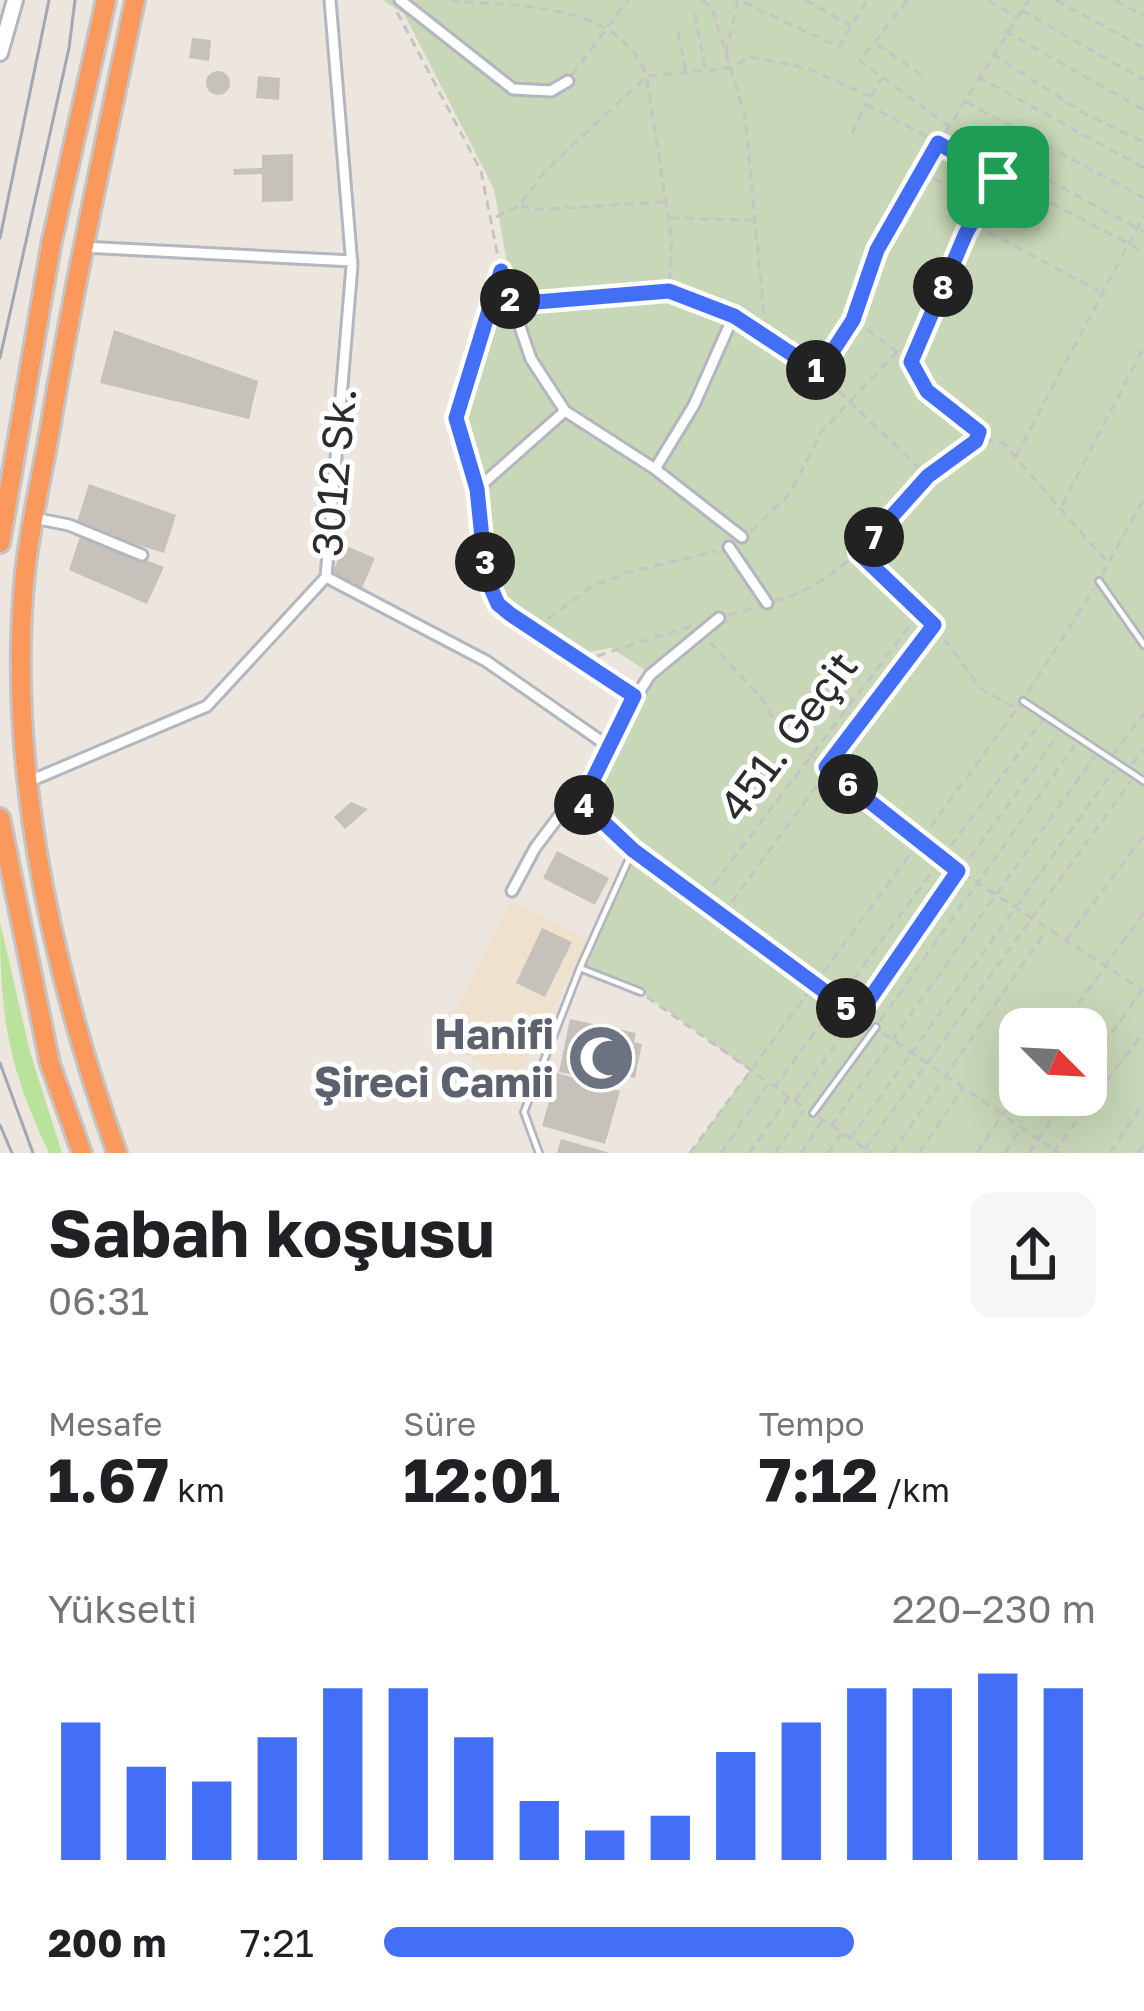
<!DOCTYPE html>
<html lang="tr">
<head>
<meta charset="utf-8">
<style>
	body { margin:0; font-family:"Golos Text",sans-serif; background:#f6f6f6; color:#202124; height:100vh; display:flex; flex-direction:column; font-size:45px; white-space:nowrap }
	* { box-sizing:border-box; margin:0 }
	p { font-size:39px; color:#757577 }
	.icon { flex:none; width:66px; height:66px; fill:none; stroke:currentColor; stroke-width:2; stroke-linecap:round; stroke-linejoin:round }
	.map { position:relative; height:1153px; overflow:hidden }
	.side { display:flex; flex-direction:column; background:#fff; flex:1 }
	.side>* { flex:none }
	.needle { width:78px; rotate:114deg }
	.controls { position:absolute; left:999px; top:1008px; display:grid; gap:24px }
	.controls a { display:grid; place-items:center; width:108px; height:108px; border-radius:24px; background:#fff; box-shadow:0 12px 48px #0002; font-size:60px }
	.pin { position:absolute; display:grid; place-items:center; width:102px; height:102px; color:#fff; margin:-51px; border-radius:24px; box-shadow:0 6px 18px #0006 }
	.km { position:absolute; width:60px; height:60px; margin:-30px; border-radius:50%; background:#222; color:#fff; font-size:33px; line-height:60px; text-align:center }
	.round { display:grid; place-items:center; flex:none; width:126px; height:126px; border-radius:24px; background:#f6f6f6 }
	.overview { display:flex; align-items:center; justify-content:space-between; height:204px; padding:0 48px }
	h1 { font-size:66px; font-weight:700; line-height:90px }
	.metrics { display:grid; grid-template-columns:repeat(3,1fr); gap:18px; height:204px; padding:12px 48px }
	.metrics div { display:grid; align-content:center }
	.metrics b { font-size:60px; font-weight:700 }
	.metrics small { font-size:33px; font-weight:400 }
	.metrics p { font-size:33px }
	.chart { height:336px; padding:24px 48px }
	.chart p { display:flex; justify-content:space-between }
	.chart svg { width:100%; height:216px; margin-top:12px; stroke:#436ff7; stroke-width:6 }
	ul { padding:0 48px; list-style:none; font-size:39px }
	li { display:grid; grid-template-columns:192px 144px 1fr; align-items:center; height:90px }
	li i { height:30px; border-radius:15px; background:#436ff7 }
	.map>svg:first-child { display:block }
</style>
</head>
<body>
<div class="map">
<svg width="1144" height="1153" viewBox="0 0 1144 1153">
	<rect width="100%" height="100%" fill="#ede6df"/>
	<path fill="#eee2cf" d="M511 900 588 939 517 1081 440 1042Z"/>
	<path fill="#b9e39d" d="M0 922 30 1052 62 1153H49C8 1066 0 1017 0 922Z"/>
	<path fill="#c8d7b7" fill-rule="evenodd" d="M383 0H1144V1153H690L750 1070 637 989 582 965 633 850 582 803 650 673 611 648 590 652 501 594 494 571 491 516 461 415 508 269 494 189 404 14ZM1020 1029H1086V1095H1020Z"/>
	<path fill="#c6c1ba" d="M192 38 211 40 209 61 189 58Z
		M206 83a12 12 0 1 1 24 0a12 12 0 1 1-24 0Z
		M258 76 280 78 279 100 256 98Z
		M293 154V201L262 202V174L234 175 233 169 262 168V155Z
		M114 330 258 381 249 419 100 383Z
		M89 484 176 515 164 553 76 525Z
		M81 534 164 567 147 604 69 570Z
		M344 545 375 558 362 588 331 576Z
		M351 802 368 809 345 829 334 817Z
		M557 851 609 878 595 905 543 878Z
		M542 928 572 942 545 997 516 983Z
		M570 1019 636 1033 634 1042 642 1044 635 1078 620 1075 618 1084 559 1072Z
		M557 1073 620 1091 605 1144 542 1126Z
		M561 1139 607 1152V1153H557Z"/>
	<g fill="none" stroke-linecap="round" stroke-linejoin="round">
		<g stroke="#b2b6bf" stroke-width="10">
			<path id="lane" d="M976 441 979 432
				M1099 581 1144 645
				M1023 701 1144 781
				M633 850 580 968 641 992
				M813 1113 876 1027
				M539 1153 524 1112 580 968"/>
		</g>
		<g stroke="#b2b6bf" stroke-width="15">
			<path id="street" d="M400 0 513 89 551 91 568 81
				M83 247 352 261
				M501 271 531 359 565 411 655 469 742 537
				M655 469 694 405 733 317
				M477 489 565 411
				M34 518 69 525 142 555
				M729 547 767 603
				M326 577 486 661 608 746
				M585 660 635 696
				M30 781 207 706 326 577 352 266 330 0
				M512 891 535 848 569 803H582L616 728 650 675 719 618"/>
		</g>
		<g stroke="#b2b6bf" stroke-width="20">
			<path id="secondary" d="M0 53 15 0"/>
		</g>
		<g stroke="#c4c4c4" stroke-width="24">
			<path id="highway" d="M0 543 51 245 106 0
				M0 818 50 1064 82 1153
				M117 1153C52 970 6 768 25 573 30 525 42 476 50 429 74 285 105 143 135 0"/>
		</g>
		<path stroke="#c4c4c4" stroke-width="3" stroke-dasharray="9 6" stroke-linecap="butt" d="M450 0C519 8 617 0 647 76L730 68 749 57 807 68 871 97
			M702 0 712 8 745 115 766 336
			M805 0 850 25
			M907 0 860 61 949 126 1144 232
			M988 0 1016 17
			M1056 0 1144 48
			M1115 0 1144 16
			M1021 10 1144 80
			M397 12 481 171 499 262
			M695 14 705 69
			M1005 31 1144 110
			M678 32 686 71
			M877 44 925 78
			M726 53 738 0 839 47 867 0
			M992 54 1087 115 1144 142
			M572 75 628 0
			M978 77 1144 168
			M647 79 672 243 669 289
			M871 96 881 79
			M966 102 1144 198
			M866 104 1144 252
			M852 134 866 104
			M921 172 982 204
			M521 205 532 210 665 202
			M496 217 520 205 545 171 646 77
			M670 218 757 220
			M975 225 1099 291
			M525 303 669 291 722 311
			M855 320 911 362 927 391 975 428
			M741 321 819 372 926 475
			M911 362 966 233 1008 159
			M820 371 853 319 877 250 921 171 1029 0
			M985 439 1003 443 1108 563
			M1016 456 1144 215
			M474 480 456 419 496 288
			M479 501 486 577 498 604 577 656
			M1062 505 1144 347
			M751 531 789 495 822 431 897 352
			M860 554 932 622 980 688 1017 709
			M1102 575 1144 498
			M775 601C861 579 899 490 971 444
			M729 615 760 606
			M536 628 591 587 629 572 717 551
			M710 642 763 700 777 727 826 767 938 857 1144 991
			M597 656 691 626
			M1028 692 1094 589
			M1113 755 1144 713
			M1132 764 1144 749
			M587 808 629 846
			M641 855 870 1024
			M704 897 921 611
			M723 914 934 625
			M1066 940 1144 835
			M647 997 806 1109
			M880 1021 1075 745
			M1060 1029 1144 913
			M883 1033 1059 1153
			M1086 1070 1144 987
			M774 1088 1042 721
			M795 1101 1059 734
			M819 1117 871 1153
			M831 1126 1095 756
			M850 1139 1114 770
			M865 1149 1131 781
			M690 1153 1020 705
			M721 1153 767 1085
			M749 1153 788 1098
			M775 1153 804 1110
			M801 1153 823 1120
			M828 1153 841 1134
			M892 1153 1046 931
			M919 1153 963 1088
			M977 1153 1020 1089
			M1005 1153 1020 1129
			M1029 1153 1068 1095
			M1053 1153 1144 1031
			M1110 1153 1144 1102
			M1138 1153 1144 1144"/>
		<use href="#lane" stroke="#fff" stroke-width="4.5"/>
		<use href="#street" stroke="#fff" stroke-width="9"/>
		<use href="#secondary" stroke="#fff" stroke-width="14"/>
		<use href="#highway" stroke="#fb985c" stroke-width="18"/>
		<path stroke="#a2a6b6" stroke-width="3" d="M0 238 49 0
			M0 358 69 48 75 0
			M0 1063 33 1153
			M0 1125 12 1153"/>
	</g>
	<g fill="none" stroke-linecap="round" stroke-linejoin="round">
		<g stroke="#fff" stroke-width="24">
			<path id="route" d="M938 143 998 177 966 233 911 362 927 391 979 432 976 441 928 476 859 553 934 625 826 767 958 871 858 1016 633 850 582 802 634 696 510 614 498 604 486 577 477 489 456 418 501 271 512 304 669 291 734 316 819 372 853 320 877 250Z"/>
		</g>
		<use href="#route" stroke="#436ff7" stroke-width="15"/>
	</g>
	<defs>
		<g id="mosque-disc" transform="scale(3.45)"><circle r="9.5" fill="#6b7280" stroke="#fff"/><path d="M3.5-4.9A6 6 0 1 0 3.5 4.9A5 5 0 1 1 3.5-4.9Z" fill="#fff"/></g>
	</defs>
	<g fill-rule="evenodd">
		<use href="#mosque-disc" x="601" y="1058"/>
	</g>
	<g text-anchor="middle" stroke-width="10" stroke-linejoin="round" paint-order="stroke">
		<g font-size="42" fill="#2c2c2c" stroke="#fff">
			<text transform="translate(334 472) rotate(-85)" y="15">3012 Sk.</text>
			<text transform="translate(788 736) rotate(-53)" y="15">451. Geçit</text>
		</g>
		<g font-size="42" font-weight="bold" fill="#5b616d" stroke="#fff" text-anchor="end">
			<text x="554" y="1049">Hanifi<tspan x="554" dy="48">Şireci Camii</tspan></text>
		</g>
	</g>
</svg>
<div class="controls">
<a><svg class="needle" viewBox="-14 -14 28 28"><path d="M0-13l5 13h-10z" fill="#e53935"/><path d="M0 13l5-13h-10z" fill="#757577"/></svg></a>
</div>
<div class="pin" style="left:998px;top:177px;background:#1e9e55"><svg class="icon" aria-label="arrive" viewBox="0 0 24 24"><path d="M6 21V4h12l-3 4 3 4H6"/></svg></div>
<b class="km" style="left:816px;top:370px">1</b>
<b class="km" style="left:510px;top:299px">2</b>
<b class="km" style="left:485px;top:562px">3</b>
<b class="km" style="left:584px;top:805px">4</b>
<b class="km" style="left:846px;top:1008px">5</b>
<b class="km" style="left:848px;top:784px">6</b>
<b class="km" style="left:874px;top:537px">7</b>
<b class="km" style="left:943px;top:287px">8</b>
</div>
<section class="side">
<div class="overview"><div><h1>Sabah koşusu</h1><p>06:31</p></div><a class="round"><svg class="icon" aria-label="share" viewBox="0 0 24 24"><path d="M12 15V3M7 8l5-5 5 5M5 13v7h14v-7"/></svg></a></div>
<div class="metrics">
<div><p>Mesafe</p><b>1.67<small> km</small></b></div>
<div><p>Süre</p><b>12:01</b></div>
<div><p>Tempo</p><b>7:12<small> /km</small></b></div>
</div>
<div class="chart"><p><span>Yükselti</span>220–230 m</p>
<svg viewBox="0 0 160 44" preserveAspectRatio="none"><path d="M5 44V16M15 44V25M25 44V28M35 44V19M45 44V9M55 44V9M65 44V19M75 44V32M85 44V38M95 44V35M105 44V22M115 44V16M125 44V9M135 44V9M145 44V6M155 44V9"/></svg>
</div>
<ul>
<li><b>200 m</b>7:21<i style="width:66%"></i></li>
</ul>
</section>
</body>
</html>
